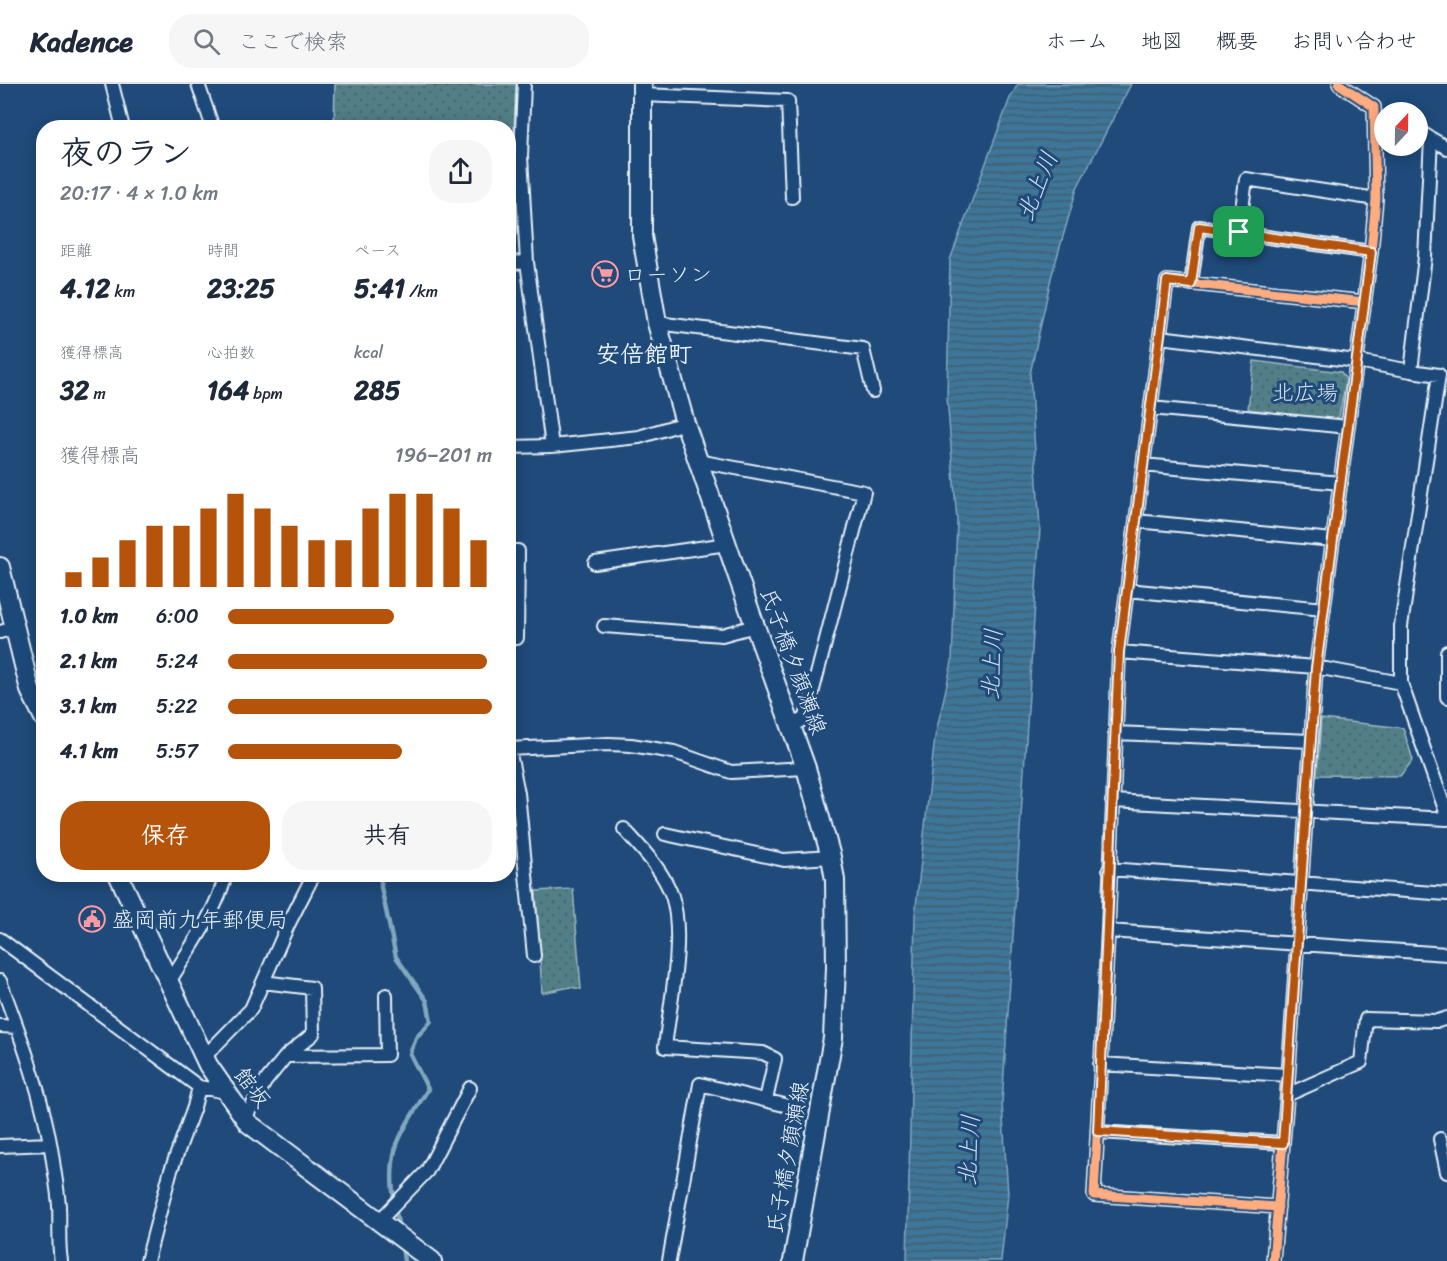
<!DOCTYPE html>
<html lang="ja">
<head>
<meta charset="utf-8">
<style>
	body { margin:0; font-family:Sriracha,"Klee One",sans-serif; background:#f6f6f7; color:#1f2937; height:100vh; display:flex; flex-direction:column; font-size:22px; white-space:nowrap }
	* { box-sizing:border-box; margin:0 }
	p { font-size:20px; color:#747a83 }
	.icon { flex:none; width:33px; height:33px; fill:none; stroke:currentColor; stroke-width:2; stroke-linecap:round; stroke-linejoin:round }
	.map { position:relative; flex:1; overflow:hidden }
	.panel { position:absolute; left:36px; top:36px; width:480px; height:762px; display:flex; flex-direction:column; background:#fff; border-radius:24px; box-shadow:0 3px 15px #0003 }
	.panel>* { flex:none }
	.needle { width:39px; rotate:22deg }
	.buttons { position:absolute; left:1374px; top:18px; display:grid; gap:12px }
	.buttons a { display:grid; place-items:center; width:54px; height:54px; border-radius:50%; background:#fff; box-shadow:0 3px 15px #0003; font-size:30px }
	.pin { position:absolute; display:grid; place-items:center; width:51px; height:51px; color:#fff; margin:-26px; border-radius:12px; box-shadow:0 3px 9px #0006 }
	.round { display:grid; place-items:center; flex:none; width:63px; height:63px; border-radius:24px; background:#f6f6f7 }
	.head { display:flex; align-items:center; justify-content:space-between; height:102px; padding:0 24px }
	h1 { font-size:33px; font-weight:700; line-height:45px }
	.metrics { display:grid; grid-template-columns:repeat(3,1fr); gap:9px; height:102px; padding:6px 24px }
	.metrics div { display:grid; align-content:center }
	.metrics b { font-size:26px; font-weight:700 }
	.metrics small { font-size:16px; font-weight:400 }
	.metrics p { font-size:16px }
	.chart { height:168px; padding:12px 24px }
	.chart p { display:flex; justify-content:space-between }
	.chart svg { width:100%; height:108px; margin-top:6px; stroke:#b45309; stroke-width:6 }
	.cta { display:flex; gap:12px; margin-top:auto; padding:12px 24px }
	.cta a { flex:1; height:69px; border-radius:24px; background:#b45309; color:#fff; font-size:24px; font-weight:700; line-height:69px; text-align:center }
	.cta a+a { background:#f6f6f7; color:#1f2937 }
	ul { padding:0 24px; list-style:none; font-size:20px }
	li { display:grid; grid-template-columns:96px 72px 1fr; align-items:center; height:45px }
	li i { height:15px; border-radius:8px; background:#b45309 }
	header { display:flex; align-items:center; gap:36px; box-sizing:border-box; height:84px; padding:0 30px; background:#fff; border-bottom:2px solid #e0e1e3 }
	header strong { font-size:28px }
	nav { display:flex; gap:33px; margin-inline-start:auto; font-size:21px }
	.search { width:420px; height:54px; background:#f6f6f7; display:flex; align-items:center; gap:15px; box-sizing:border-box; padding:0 21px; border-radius:24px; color:#747a83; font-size:22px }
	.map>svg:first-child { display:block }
</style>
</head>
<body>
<header>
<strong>Kadence</strong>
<div class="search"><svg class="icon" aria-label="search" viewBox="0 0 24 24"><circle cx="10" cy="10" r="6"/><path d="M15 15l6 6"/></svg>ここで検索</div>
<nav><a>ホーム</a><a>地図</a><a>概要</a><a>お問い合わせ</a></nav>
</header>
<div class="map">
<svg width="1447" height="1177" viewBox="0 0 1447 1177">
	<defs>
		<pattern id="green-dots" width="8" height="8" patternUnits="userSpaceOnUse" patternTransform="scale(1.5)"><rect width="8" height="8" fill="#517e87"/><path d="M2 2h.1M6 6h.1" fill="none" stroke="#4c666c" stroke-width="1.8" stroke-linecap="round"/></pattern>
		<pattern id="water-rules" width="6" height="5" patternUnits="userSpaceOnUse" patternTransform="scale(1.5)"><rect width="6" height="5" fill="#3e7698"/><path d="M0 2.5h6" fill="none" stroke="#425f71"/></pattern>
	</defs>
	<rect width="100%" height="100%" fill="#1f4a7a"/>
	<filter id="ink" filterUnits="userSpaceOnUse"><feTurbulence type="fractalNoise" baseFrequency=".0167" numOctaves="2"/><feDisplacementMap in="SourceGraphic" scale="12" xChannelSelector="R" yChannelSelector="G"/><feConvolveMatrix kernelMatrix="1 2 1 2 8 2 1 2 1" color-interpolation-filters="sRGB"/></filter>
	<g filter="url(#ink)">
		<path fill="url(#green-dots)" stroke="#9cb8c0" stroke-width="1.5" d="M335 0H516L513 65H509L508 44 334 43Z
			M1254 277 1341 288 1346 296 1339 333 1332 336 1248 325Z
			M1321 635 1403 644 1413 676 1400 692 1317 691Z
			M573 805 581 905 570 903 542 909 536 807Z"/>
		<path fill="url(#water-rules)" stroke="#82a7be" stroke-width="1.5" d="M1018 0H1131L1077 104 1051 194 1030 290 1040 444 1002 1019 1008 1110 1001 1177H907L915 831 935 653 952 578 957 437 947 313 950 176 1010 14Z"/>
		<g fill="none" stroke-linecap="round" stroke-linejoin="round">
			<path stroke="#82a7be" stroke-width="4.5" d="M381 790V803L396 873 427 917 431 937 416 954 410 970 428 1005C418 1022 397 1052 394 1071 389 1097 395 1121 399 1146
				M402 1163 404 1177"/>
			<g stroke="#e8f1f8" stroke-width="16">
				<path id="minor" d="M112 0 123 44
					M198 0 213 44
					M524 0 521 72 527 178 552 362 639 353 685 339
					M642 11 788 17 792 113
					M1418 47 1447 64
					M1239 148 1246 95 1376 115
					M508 179 527 178
					M1191 200 1199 143 1371 168
					M657 239 863 265 873 307
					M1160 253 1357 277 1411 287 1425 173 1431 55
					M1411 287 1439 291 1401 542V599L1447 731
					M1151 324 1348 343
					M508 363 552 362
					M698 377 864 408 806 633 792 643
					M1143 381 1341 399
					M1136 437 1333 456
					M508 467H518L517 554H508
					M595 479 727 460
					M1127 506 1324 525
					M604 542 722 551 755 542
					M0 548 15 544
					M1119 568 1316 583 1401 599
					M1447 568V613
					M1115 649 1311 657
					M1112 717 1447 735
					M624 745C642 765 663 786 672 812 685 852 670 920 665 963L763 969 775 975 766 1016
					M665 750 784 776 831 773
					M1109 785 1447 810
					M1108 847 1447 870
					M0 855 199 1003
					M534 872 518 709 509 665 609 660 631 661 674 668 731 688 806 684
					M0 897C21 952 45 1019 53 1077 55 1092 58 1107 59 1122 60 1141 58 1159 61 1177
					M169 898C190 864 216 829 226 790
					M263 898 288 841 314 790
					M0 942 17 943
					M204 973 251 925 263 898 312 904 313 950 286 972
					M1100 980 1288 991
					M1287 1011 1361 978 1366 935 1438 937 1447 934
					M245 1035 265 998 286 972 387 971 386 911
					M1098 1048 1283 1059
					M1440 1055 1447 1088
					M0 1062 50 1060
					M1278 1123 1094 1111 1108 847 1119 568 1167 197 1365 218
					M379 1137 427 1087 470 1004
					M147 1177 170 1089 194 1023 199 1003 226 1008
					M669 1177 700 1000 792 1023
					M1273 1177 1287 1011 1316 583 1371 168 1376 115 1374 23 1339 0"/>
			</g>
			<g stroke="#e8f1f8" stroke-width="22">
				<path id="secondary" d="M642 0V152L657 239 685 339 755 542 806 684 831 773 835 796 836 883 833 954 793 1177
					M0 483 30 606 44 634
					M118 790 208 981 248 1039 432 1177"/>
			</g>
			<use href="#minor" stroke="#1f4a7a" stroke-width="12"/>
			<use href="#secondary" stroke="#1f4a7a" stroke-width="18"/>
			<g stroke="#1f4a7a" stroke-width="13">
				<path id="cycleway" d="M1278 1123 1094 1111 1108 847 1119 568 1167 197 1365 218
					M1273 1177 1287 1011 1316 583 1371 168 1376 115 1374 23 1339 0"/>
			</g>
			<use href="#cycleway" stroke="#ffac80" stroke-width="9"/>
		</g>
	</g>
	<g fill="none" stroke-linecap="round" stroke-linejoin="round" filter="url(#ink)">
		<g stroke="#fff" stroke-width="12">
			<path id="route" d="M1199 143 1371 168 1316 584 1283 1059 1098 1047 1119 568 1167 197 1191 200Z"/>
		</g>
		<use href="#route" stroke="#b45309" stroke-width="8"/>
	</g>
	<defs>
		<g id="supermarket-ring" transform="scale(1.35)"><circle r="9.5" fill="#1f4a7a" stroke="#ff9aa2" stroke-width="1.5"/><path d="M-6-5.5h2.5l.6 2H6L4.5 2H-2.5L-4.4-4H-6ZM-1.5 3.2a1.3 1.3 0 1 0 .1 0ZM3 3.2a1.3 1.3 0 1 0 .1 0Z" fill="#ff9aa2"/></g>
		<g id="civic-ring" transform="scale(1.35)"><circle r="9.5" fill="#1f4a7a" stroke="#ff9aa2" stroke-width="1.5"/><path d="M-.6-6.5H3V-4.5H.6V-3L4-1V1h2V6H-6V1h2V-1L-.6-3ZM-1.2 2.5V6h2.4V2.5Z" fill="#ff9aa2"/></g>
	</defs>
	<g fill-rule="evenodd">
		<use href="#supermarket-ring" x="605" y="190"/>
		<use href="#civic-ring" x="92" y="835"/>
	</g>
	<g text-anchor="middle" stroke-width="6" stroke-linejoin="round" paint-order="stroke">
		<g font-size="22" fill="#e8f1f8" stroke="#1f4a7a" text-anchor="start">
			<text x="624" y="198">ローソン</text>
			<text x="112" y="843">盛岡前九年郵便局</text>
		</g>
		<g font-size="22" fill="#d1e0e7" stroke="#1f4a7a">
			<text x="1305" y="316">北広場</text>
		</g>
		<g font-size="22" fill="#e8f1f8" stroke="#1f4a7a">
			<text transform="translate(794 577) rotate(70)" y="8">氏子橋夕顔瀬線</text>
			<text transform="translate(253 1003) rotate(53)" y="8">館坂</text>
			<text transform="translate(787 1073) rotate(-80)" y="8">氏子橋夕顔瀬線</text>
		</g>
		<g font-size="24" font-style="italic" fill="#cedfea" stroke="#1f4a7a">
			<text transform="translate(1037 102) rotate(-68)" y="8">北上川</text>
			<text transform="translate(992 580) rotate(-87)" y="8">北上川</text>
			<text transform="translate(969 1066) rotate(-87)" y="8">北上川</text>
		</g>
		<g font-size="24" font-weight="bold" fill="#e8f1f8" stroke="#1f4a7a">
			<text x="644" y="278">安倍館町</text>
		</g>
	</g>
</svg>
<div class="buttons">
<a><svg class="needle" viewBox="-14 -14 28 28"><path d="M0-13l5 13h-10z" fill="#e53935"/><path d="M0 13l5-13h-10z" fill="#747a83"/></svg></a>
</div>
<div class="pin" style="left:1239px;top:148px;background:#1e9e55"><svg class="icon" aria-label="arrive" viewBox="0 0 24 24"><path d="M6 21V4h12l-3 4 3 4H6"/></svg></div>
<section class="panel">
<div class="head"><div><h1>夜のラン</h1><p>20:17 · 4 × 1.0 km</p></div><a class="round"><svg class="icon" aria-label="share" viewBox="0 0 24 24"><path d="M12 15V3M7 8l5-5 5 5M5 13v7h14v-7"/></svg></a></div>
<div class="metrics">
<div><p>距離</p><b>4.12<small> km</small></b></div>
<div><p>時間</p><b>23:25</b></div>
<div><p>ペース</p><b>5:41<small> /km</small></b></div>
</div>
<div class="metrics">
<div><p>獲得標高</p><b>32<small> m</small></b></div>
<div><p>心拍数</p><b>164<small> bpm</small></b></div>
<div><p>kcal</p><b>285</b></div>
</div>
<div class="chart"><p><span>獲得標高</span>196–201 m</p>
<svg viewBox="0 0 160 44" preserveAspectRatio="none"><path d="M5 44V38M15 44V32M25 44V25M35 44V19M45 44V19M55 44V12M65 44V6M75 44V12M85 44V19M95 44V25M105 44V25M115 44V12M125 44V6M135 44V6M145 44V12M155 44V25"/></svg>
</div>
<ul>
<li><b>1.0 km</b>6:00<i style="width:63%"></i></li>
<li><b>2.1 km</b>5:24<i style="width:98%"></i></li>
<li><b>3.1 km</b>5:22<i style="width:100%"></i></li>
<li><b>4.1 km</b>5:57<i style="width:66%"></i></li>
</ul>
<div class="cta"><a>保存</a><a>共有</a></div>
</section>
</div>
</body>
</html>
